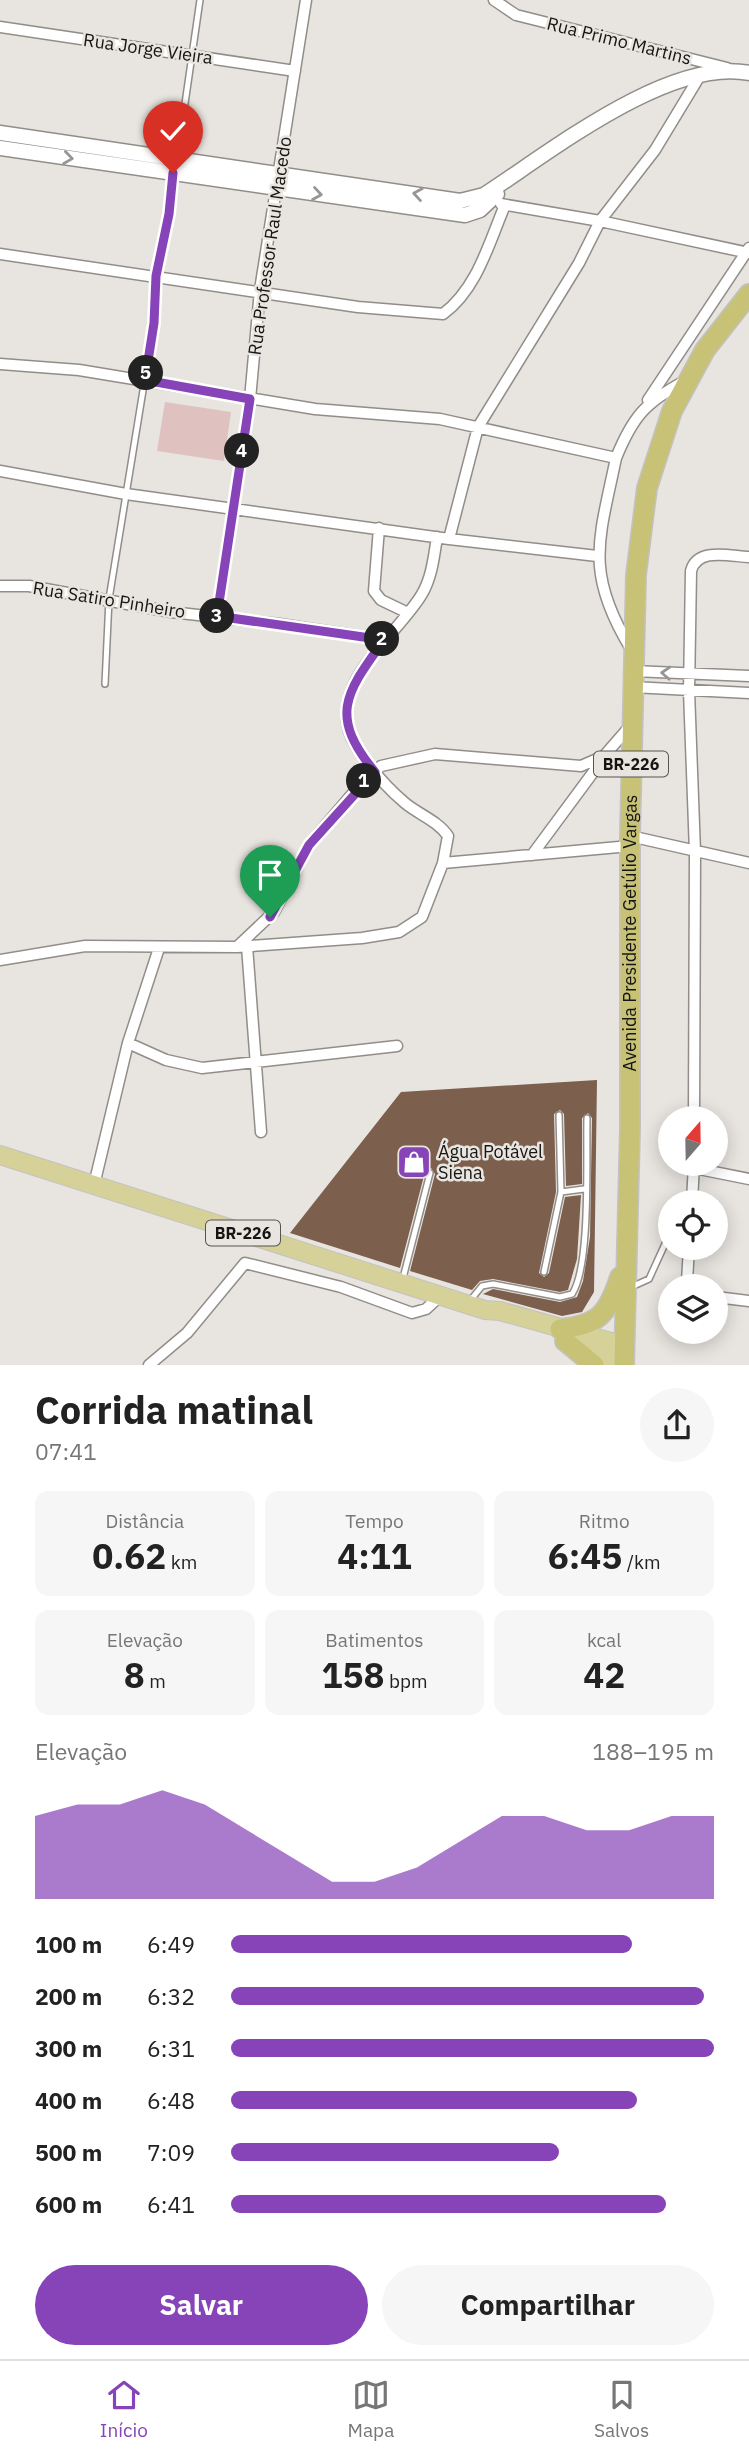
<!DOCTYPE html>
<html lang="pt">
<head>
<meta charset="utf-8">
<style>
	body { margin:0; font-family:"IBM Plex Sans",sans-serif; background:#f6f6f6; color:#222; height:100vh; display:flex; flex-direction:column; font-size:26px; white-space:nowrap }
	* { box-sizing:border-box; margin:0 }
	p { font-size:23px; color:#767676 }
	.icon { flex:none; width:38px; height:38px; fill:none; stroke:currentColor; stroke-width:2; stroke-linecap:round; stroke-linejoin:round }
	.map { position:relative; height:1365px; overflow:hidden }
	.details { display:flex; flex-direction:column; background:#fff; flex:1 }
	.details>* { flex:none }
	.needle { width:46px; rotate:20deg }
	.tools { position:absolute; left:658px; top:1106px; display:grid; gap:14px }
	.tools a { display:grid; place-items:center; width:70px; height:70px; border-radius:50%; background:#fff; box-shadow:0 4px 18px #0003; font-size:35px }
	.pin { position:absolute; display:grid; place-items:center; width:60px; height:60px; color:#fff; margin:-72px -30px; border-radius:50% 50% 50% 0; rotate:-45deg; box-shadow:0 0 7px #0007 }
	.pin .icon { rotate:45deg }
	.km { position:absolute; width:35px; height:35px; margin:-18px; border-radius:50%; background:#222; color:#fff; font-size:19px; line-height:35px; text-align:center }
	.round { display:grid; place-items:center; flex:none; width:74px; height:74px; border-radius:37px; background:#f6f6f6 }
	.head { display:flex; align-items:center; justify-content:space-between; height:119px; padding:0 35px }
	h1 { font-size:38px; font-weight:800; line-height:52px }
	.figures { display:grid; grid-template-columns:repeat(3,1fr); gap:10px; height:119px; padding:7px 35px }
	.figures div { display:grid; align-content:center; border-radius:14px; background:#f6f6f6; text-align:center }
	.figures b { font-size:35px; font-weight:800 }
	.figures small { font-size:19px; font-weight:400 }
	.figures p { font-size:19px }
	.chart { height:196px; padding:14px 35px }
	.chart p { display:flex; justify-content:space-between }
	.chart svg { width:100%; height:126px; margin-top:7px; fill:#8744b9; opacity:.7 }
	.action { display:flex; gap:14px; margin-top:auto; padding:14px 35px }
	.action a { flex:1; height:80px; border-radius:42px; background:#8744b9; color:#fff; font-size:28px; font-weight:800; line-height:80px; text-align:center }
	.action a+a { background:#f6f6f6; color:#222 }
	ul { padding:0 35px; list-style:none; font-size:23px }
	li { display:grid; grid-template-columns:112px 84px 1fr; align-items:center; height:52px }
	li i { height:18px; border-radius:9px; background:#8744b9 }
	.tabs { display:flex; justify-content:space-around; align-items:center; height:98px; border-top:2px solid #e0e0e0; background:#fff; font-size:19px; color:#767676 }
	.tabs a { display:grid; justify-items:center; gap:4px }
	.tabs .on { color:#8744b9 }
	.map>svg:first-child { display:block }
</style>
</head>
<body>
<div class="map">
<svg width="749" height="1365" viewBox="0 0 749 1365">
	<rect width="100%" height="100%" fill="#e8e4df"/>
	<path fill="#dfc2bf" d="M165 402 231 412 224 461 157 451Z"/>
	<path fill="#7d5f4d" d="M597 1080 594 1292 582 1312 562 1316 483 1294 493 1289 560 1302 577 1297 583 1281 590 1237 592 1118 588 1113 582 1118V1184L566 1186 564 1114 560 1110 554 1114 556 1192 539 1273 544 1277 549 1273 565 1197 581 1195 577 1259 568 1290 560 1292 493 1279 480 1281 472 1290 410 1271 435 1174 431 1168 425 1172 400 1268 290 1233 401 1092Z"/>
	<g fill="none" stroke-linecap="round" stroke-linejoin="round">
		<g stroke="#918d88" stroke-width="8">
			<path id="service" d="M105 684 109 599 154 323 156 276 169 214 200 0
				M559 1115 561 1192
				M544 1272 561 1192 584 1189
				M402 1282 430 1173
				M629 1288 649 1279 670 1233
				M469 1302 482 1286 493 1284 560 1297 572 1294C591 1266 586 1157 587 1118"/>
		</g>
		<g stroke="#918d88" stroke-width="13">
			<path id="minor" d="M494 0 516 15 727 68
				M0 27 295 71
				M501 204 600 221 749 253
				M0 254 358 307 443 314C477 289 489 243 505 205
				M0 364 79 370 315 409 440 419 616 458C633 416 646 402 685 381
				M648 400 749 248
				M616 458C599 540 584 572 631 649
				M0 471 126 494 449 539 597 556
				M379 528 374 591 381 600 406 612
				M449 539 478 427 579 263 600 221 655 150 701 74
				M0 586H29L171 612 279 624 384 640
				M217 616 250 399 260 290 306 0
				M633 671 749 676
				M632 687 749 693
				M630 836 749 863
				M532 855 603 759
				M443 863 630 846
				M247 946 261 1132
				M237 947 274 912 309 845 360 785 381 766 435 754 581 766 604 756 631 725
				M0 960 85 946 237 947 362 938 399 932 422 917 443 863 448 836C438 821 418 814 405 803 386 787 369 767 356 746 320 688 396 638 422 594 432 577 434 556 437 537
				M128 1043 166 1060 202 1068 397 1046
				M694 1118 695 852 689 691 691 571C697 547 729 556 749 557
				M694 1168 749 1179
				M94 1185 128 1043 159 948
				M692 1202 694 1164
				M689 1248 687 1281 690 1286
				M716 1297 749 1301
				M149 1365 187 1333 245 1263 341 1287 412 1313 426 1309 440 1296"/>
		</g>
		<g stroke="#918d88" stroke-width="17">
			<path id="tertiary" d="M0 133 460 201 484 195C549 153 669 57 749 73
				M0 148 465 215 480 210 497 194"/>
		</g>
		<g stroke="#c3c2c2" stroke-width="20">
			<path id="primary" d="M0 1155 485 1310 500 1311 625 1346
				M573 1344 624 1363"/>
		</g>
		<g stroke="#c3c2c2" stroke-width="22">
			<g id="trunk">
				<path d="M560 1329C599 1325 608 1314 620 1277"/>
				<path d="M565 1341 594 1365"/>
				<path id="s1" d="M624 1365 630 1128V836L636 575 647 488 672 411 705 350 749 294"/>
			</g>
		</g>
		<use href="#service" stroke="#fff" stroke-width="5"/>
		<use href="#minor" stroke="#fff" stroke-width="10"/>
		<use href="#tertiary" stroke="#fff" stroke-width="14"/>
		<use href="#primary" stroke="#d6d199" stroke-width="18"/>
		<use href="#trunk" stroke="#c8c277" stroke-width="19"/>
	</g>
	<defs><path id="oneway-chevron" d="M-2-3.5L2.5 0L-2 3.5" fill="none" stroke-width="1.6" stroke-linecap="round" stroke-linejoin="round" transform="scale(1.75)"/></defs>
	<g stroke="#979695">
		<use href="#oneway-chevron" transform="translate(68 158) rotate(8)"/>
		<use href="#oneway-chevron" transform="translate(317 194) rotate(9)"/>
		<use href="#oneway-chevron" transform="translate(418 194) rotate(-171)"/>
		<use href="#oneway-chevron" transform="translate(666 673) rotate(-177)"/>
	</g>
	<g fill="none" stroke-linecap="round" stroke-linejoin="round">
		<g stroke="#fff" stroke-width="14">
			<path id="route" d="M173 173 169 214 156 276 154 323 145 380 250 399 217 616 384 640C346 693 328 715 375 772L309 845 270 917"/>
		</g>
		<use href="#route" stroke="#8744b9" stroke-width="9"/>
	</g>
	<defs>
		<g id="shop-square" transform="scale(1.75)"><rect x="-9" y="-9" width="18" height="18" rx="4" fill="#8744b9" stroke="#e8e4df"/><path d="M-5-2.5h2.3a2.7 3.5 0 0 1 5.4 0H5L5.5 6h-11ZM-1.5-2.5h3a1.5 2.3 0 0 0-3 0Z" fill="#fff"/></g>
	</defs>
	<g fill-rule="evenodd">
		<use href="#shop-square" x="414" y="1162"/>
	</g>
	<g text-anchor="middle" stroke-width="5" stroke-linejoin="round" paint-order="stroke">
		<g fill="#e8e4df" stroke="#565350" stroke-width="2">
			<rect x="594" y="751.5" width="74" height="25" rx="5"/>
			<rect x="206" y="1220.5" width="74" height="25" rx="5"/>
		</g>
		<g font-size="16" font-weight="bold" fill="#171513">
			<text x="631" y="770">BR-226</text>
			<text x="243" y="1239">BR-226</text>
		</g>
		<g font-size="18" fill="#171513" stroke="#e8e4df">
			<text transform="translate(619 41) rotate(14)" y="6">Rua Primo Martins</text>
			<text transform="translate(148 49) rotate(8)" y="6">Rua Jorge Vieira</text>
			<text transform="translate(270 246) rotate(-82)" y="6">Rua Professor Raul Macedo</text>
			<text transform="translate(109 600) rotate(9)" y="6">Rua Satiro Pinheiro</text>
			<text dy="6" stroke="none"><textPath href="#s1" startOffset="432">Avenida Presidente Getúlio Vargas</textPath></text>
		</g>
		<g font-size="18" fill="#171513" stroke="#e8e4df" text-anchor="start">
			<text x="438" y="1158">Água Potável<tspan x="438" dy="21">Siena</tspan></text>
		</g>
	</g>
</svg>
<div class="tools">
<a><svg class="needle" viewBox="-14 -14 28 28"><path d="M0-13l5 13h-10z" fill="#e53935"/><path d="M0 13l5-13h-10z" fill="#767676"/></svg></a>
<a><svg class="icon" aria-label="locate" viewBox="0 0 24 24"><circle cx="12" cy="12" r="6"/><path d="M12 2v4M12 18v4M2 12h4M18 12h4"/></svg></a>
<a><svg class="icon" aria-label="layers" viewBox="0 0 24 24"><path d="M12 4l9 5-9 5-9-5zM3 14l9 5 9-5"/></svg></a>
</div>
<div class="pin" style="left:270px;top:917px;background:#1e9e55"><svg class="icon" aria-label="arrive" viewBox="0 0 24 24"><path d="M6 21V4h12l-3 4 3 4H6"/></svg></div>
<div class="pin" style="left:173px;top:173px;background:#d93025"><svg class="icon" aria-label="check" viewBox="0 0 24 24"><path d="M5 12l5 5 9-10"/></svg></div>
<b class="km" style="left:364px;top:781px">1</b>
<b class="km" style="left:382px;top:639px">2</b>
<b class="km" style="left:217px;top:616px">3</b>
<b class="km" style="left:242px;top:451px">4</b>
<b class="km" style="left:146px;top:373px">5</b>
</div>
<section class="details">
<div class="head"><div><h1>Corrida matinal</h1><p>07:41</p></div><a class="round"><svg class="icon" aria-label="share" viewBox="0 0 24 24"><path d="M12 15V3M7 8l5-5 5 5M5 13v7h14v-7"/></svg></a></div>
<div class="figures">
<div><p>Distância</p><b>0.62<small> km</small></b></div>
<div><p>Tempo</p><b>4:11</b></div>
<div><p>Ritmo</p><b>6:45<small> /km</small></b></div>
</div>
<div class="figures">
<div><p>Elevação</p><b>8<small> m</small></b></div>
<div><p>Batimentos</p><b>158<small> bpm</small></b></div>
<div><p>kcal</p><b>42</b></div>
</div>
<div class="chart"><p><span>Elevação</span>188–195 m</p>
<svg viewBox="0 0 160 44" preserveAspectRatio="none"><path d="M0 44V15L10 11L20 11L30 6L40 11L50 20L60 29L70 38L80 38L90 33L100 24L110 15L120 15L130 20L140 20L150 15L160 15V44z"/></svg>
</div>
<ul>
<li><b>100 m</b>6:49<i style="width:83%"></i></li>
<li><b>200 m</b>6:32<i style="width:98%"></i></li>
<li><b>300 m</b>6:31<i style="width:100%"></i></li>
<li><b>400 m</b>6:48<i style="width:84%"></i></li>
<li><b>500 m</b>7:09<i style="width:68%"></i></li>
<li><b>600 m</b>6:41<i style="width:90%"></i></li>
</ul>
<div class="action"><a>Salvar</a><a>Compartilhar</a></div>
</section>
<nav class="tabs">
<a class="on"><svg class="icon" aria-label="home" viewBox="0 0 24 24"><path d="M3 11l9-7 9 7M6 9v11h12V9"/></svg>Início</a>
<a><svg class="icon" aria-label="map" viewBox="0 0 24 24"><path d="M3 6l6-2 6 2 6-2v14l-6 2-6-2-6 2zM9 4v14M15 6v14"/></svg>Mapa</a>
<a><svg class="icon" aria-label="saved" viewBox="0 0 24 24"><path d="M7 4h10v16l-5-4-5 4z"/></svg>Salvos</a>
</nav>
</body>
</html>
